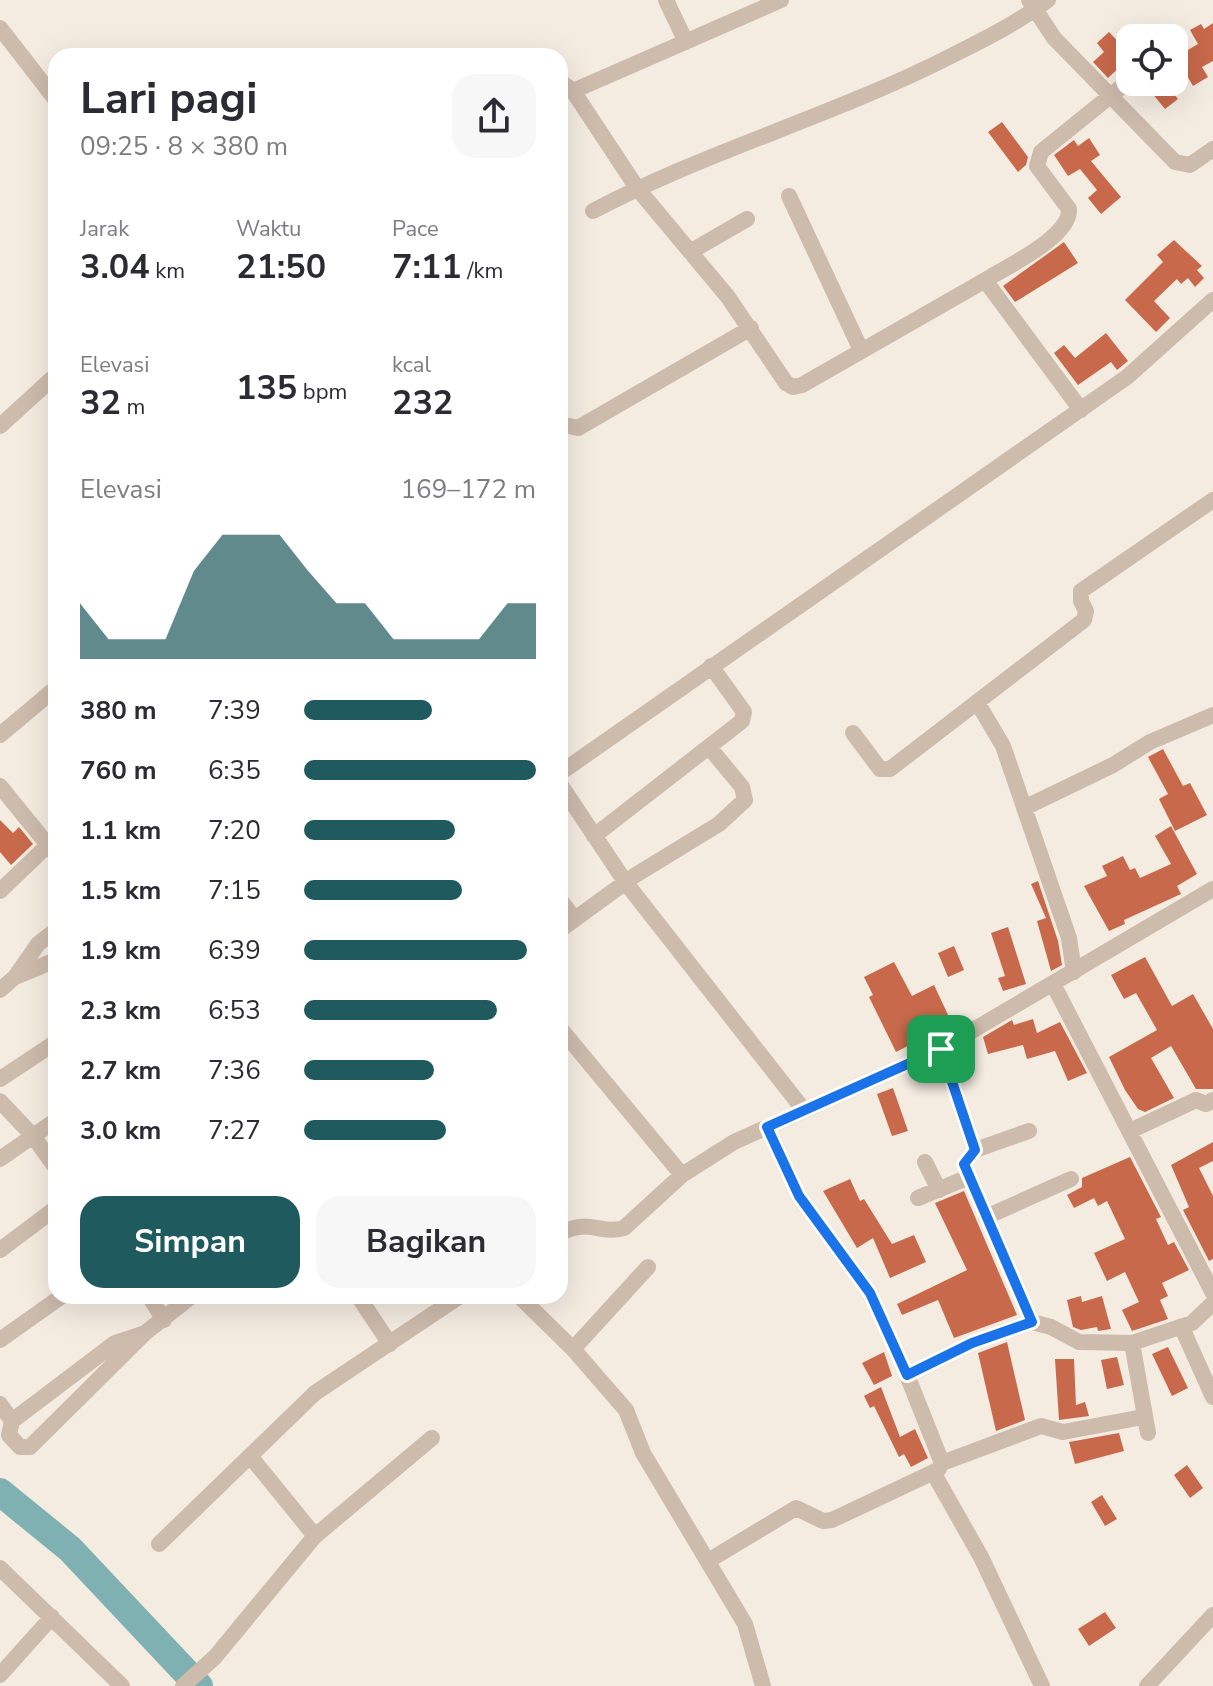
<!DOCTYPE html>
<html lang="id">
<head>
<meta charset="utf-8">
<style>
	body { margin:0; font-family:"Nunito Sans",sans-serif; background:#f7f7f7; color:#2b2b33; height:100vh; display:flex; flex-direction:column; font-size:30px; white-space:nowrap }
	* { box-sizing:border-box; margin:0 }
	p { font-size:26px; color:#7c7c81 }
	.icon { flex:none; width:44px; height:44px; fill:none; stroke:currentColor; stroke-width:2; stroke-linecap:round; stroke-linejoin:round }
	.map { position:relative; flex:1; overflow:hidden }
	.details { position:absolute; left:48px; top:48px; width:520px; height:1256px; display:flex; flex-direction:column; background:#fff; border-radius:24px; box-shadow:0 8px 32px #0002 }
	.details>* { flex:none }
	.buttons { position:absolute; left:1116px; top:24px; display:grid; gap:16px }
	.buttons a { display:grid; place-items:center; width:72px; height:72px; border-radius:16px; background:#fff; box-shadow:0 8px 32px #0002; font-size:40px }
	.pin { position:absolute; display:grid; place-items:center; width:68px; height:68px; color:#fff; margin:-34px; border-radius:16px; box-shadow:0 4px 12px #0006 }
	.round { display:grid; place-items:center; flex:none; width:84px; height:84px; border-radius:24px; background:#f7f7f7 }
	.head { display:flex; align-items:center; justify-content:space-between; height:136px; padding:0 32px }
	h1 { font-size:44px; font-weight:700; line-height:60px }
	.figures { display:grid; grid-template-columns:repeat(3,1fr); gap:12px; height:136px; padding:8px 32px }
	.figures div { display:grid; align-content:center }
	.figures b { font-size:34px; font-weight:700 }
	.figures small { font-size:22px; font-weight:400 }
	.figures p { font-size:22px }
	.chart { height:224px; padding:16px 32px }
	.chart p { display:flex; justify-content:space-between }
	.chart svg { width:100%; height:144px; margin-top:8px; fill:#1f5a5e; opacity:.7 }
	.cta { display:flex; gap:16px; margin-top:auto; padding:16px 32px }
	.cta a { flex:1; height:92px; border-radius:24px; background:#1f5a5e; color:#fff; font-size:32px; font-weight:700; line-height:92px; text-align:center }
	.cta a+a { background:#f7f7f7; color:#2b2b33 }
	ul { padding:0 32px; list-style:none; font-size:26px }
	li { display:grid; grid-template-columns:128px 96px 1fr; align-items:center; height:60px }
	li i { height:20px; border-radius:10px; background:#1f5a5e }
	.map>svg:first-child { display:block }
</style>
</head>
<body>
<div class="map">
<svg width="1213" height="1686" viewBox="0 0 1213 1686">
	<rect width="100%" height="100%" fill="#f4ebe1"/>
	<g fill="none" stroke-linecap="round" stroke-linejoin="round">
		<path stroke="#7fb0b2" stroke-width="28" d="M0 1492 70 1549 199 1686"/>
	</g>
	<path fill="#c8694b" d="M1213 23V61L1202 67 1208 77 1193 86 1176 57 1198 44 1190 30 1201 24 1204 29Z
		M1109 32 1129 53V58L1108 78 1093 62 1104 52 1097 43Z
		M1165 82 1178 99 1165 109 1152 93Z
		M1002 122 1028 157 1026 165 1018 172 988 132Z
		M1089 138 1100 155 1091 161 1121 197 1101 214 1088 198 1097 190 1080 169 1068 176 1054 155 1074 140 1078 146Z
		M1174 240 1202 266 1197 270 1204 278 1195 287 1188 278 1181 284 1177 279 1154 301 1170 318 1156 332 1125 300 1163 262 1157 255Z
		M1064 242 1078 263 1015 302 1003 286Z
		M1106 333 1128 361 1117 370 1111 362 1078 385 1054 353 1064 345 1075 358Z
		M1163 749 1183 786 1190 783 1207 815 1175 831 1159 799 1168 794 1148 757Z
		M0 820 13 833 19 827 33 844 11 865 0 852Z
		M1171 826 1197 874 1177 886 1181 894 1124 920 1125 924 1109 931 1084 886 1107 876 1102 866 1123 856 1130 870 1135 868 1140 878 1171 864 1155 836Z
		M1038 881 1058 941 1062 965 1051 971 1037 921 1046 918 1031 884Z
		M1008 927 1026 984 1003 991 998 978 1005 976 991 933Z
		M954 946 964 970 948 977 938 953Z
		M1145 957 1172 1006 1193 994 1213 1029V1089H1196L1171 1046 1151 1058 1174 1098 1145 1112 1138 1109 1125 1090 1109 1057 1157 1030 1136 993 1124 999 1111 975Z
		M894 962 912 996 934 985 950 1019 928 1030 931 1034 896 1052 869 997 873 995 864 977Z
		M1033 1019 1037 1033 1060 1022 1087 1073 1068 1081 1055 1051 1027 1059 1023 1045 988 1054 983 1037 1012 1020 1014 1025Z
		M893 1088 908 1131 892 1136 877 1094Z
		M1213 1142V1161L1199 1168 1213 1196V1259L1209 1261 1183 1210 1189 1207 1171 1165Z
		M1130 1157 1161 1217 1156 1219 1168 1245 1174 1242 1189 1270 1162 1283 1168 1296 1160 1300 1168 1319 1132 1331 1122 1310 1139 1302 1125 1272 1107 1281 1094 1253 1125 1239 1107 1201 1098 1206 1094 1198 1074 1208 1067 1195 1082 1187V1178Z
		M850 1179 860 1201 864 1199 892 1244 914 1235 926 1262 890 1278 873 1238 857 1248 823 1191Z
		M964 1191 1017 1315 954 1338 938 1300 902 1315 897 1304 967 1270 935 1203Z
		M1081 1296 1082 1302 1102 1296 1111 1329 1098 1331 1097 1327 1081 1330 1073 1327 1067 1300Z
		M1007 1342 1025 1420 996 1431 978 1353Z
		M1168 1347 1188 1388 1172 1396 1152 1354Z
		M884 1352 892 1376 874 1385 862 1363Z
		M1117 1357 1124 1385 1107 1389 1101 1360Z
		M1055 1359H1074L1076 1405 1085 1402 1089 1416 1059 1420Z
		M881 1387 900 1437 915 1429 928 1458 911 1467 904 1454 899 1457 874 1406 870 1408 864 1396Z
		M1119 1433 1124 1451 1075 1464 1069 1442Z
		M1187 1465 1203 1488 1190 1498 1174 1475Z
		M1102 1495 1117 1519 1105 1526 1091 1502Z
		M1105 1612 1116 1628 1089 1646 1078 1629Z"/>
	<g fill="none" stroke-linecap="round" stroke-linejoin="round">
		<path stroke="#cdbbac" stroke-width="16" d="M666 0 686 42
			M1029 0 1054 38 1175 162 1190 165 1213 149
			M0 28 56 100
			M560 81 573 91 637 188 728 297 786 383 793 387 802 385 989 278
			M573 91 781 0
			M789 196 861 350
			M593 211C709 150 836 115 953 55 985 39 1019 22 1048 0
			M690 252 747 219
			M1081 410 987 283 989 278C1010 265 1071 236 1069 209L1037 166 1041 152 1130 80
			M560 424 578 428 751 328
			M0 426 56 375
			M977 702 1003 746 1069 938 1074 972
			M853 733 880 769H890L1084 620 1086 611 1081 601V591L1213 500
			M0 735 56 688
			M560 773 1127 377 1213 300
			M560 784 626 883 803 1109
			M0 786 56 855
			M1024 808 1113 765 1150 742 1213 715
			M594 836 742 721 744 712 711 666
			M0 891 48 845
			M560 900 574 918
			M560 930 634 876 719 824 745 800 742 787 709 747
			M15 977 38 944 56 930
			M1053 984 1213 1293
			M0 990 15 977 56 960
			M560 1028 682 1175
			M941 1049 975 1150 1029 1131
			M0 1079 56 1042
			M0 1101 33 1136 56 1168
			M767 1127 799 1196 870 1293 907 1375 972 1343 1032 1322 1051 1327 1079 1342 1132 1343 1192 1323 1213 1303
			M1130 1131 1196 1100 1206 1104 1213 1100
			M975 1150 964 1164 1032 1322
			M0 1159 56 1120
			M925 1162 939 1190
			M918 1198 969 1177
			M986 1217 1071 1179
			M560 1233C591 1218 598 1235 624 1228L682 1175 734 1142 941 1049 1213 889
			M0 1250 56 1208
			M149 1296 164 1320
			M358 1296 390 1344
			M519 1296 573 1349 626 1410 643 1453 745 1624 763 1686
			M1182 1328 1213 1397
			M145 1333 115 1343 12 1421 9 1435 20 1447H30L145 1333 192 1296
			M0 1340 62 1296
			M1132 1343 1148 1433
			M573 1349 648 1267
			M0 1404 12 1421
			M942 1463 1041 1426 1063 1432 1143 1417
			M934 1474 981 1557 1042 1686
			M315 1536 432 1438
			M159 1544 315 1393 460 1296
			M708 1561 796 1508 823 1521 832 1520 938 1470 942 1463 907 1375
			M0 1568 122 1686
			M0 1675 52 1617
			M183 1686 215 1657 315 1536 250 1456
			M1147 1686 1213 1615"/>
	</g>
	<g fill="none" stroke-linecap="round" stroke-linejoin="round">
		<g stroke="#fff" stroke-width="16">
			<path id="route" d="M941 1049 975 1150 964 1164 1032 1322 972 1343 907 1375 870 1293 799 1196 767 1127Z"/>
		</g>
		<use href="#route" stroke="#1a73e8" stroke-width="10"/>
	</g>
</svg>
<div class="buttons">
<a><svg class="icon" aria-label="locate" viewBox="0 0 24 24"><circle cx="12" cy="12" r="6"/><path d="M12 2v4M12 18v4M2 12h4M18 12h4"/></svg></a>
</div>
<div class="pin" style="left:941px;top:1049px;background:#1e9e55"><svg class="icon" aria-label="arrive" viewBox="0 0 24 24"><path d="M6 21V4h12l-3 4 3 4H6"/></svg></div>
<section class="details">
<div class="head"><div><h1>Lari pagi</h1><p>09:25 · 8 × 380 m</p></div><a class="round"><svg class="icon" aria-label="share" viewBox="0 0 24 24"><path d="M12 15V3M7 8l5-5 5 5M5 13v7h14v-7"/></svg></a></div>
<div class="figures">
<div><p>Jarak</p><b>3.04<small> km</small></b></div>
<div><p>Waktu</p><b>21:50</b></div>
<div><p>Pace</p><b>7:11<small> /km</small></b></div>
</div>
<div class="figures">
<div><p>Elevasi</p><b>32<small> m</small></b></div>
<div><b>135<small> bpm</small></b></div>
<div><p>kcal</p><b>232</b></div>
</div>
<div class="chart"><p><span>Elevasi</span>169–172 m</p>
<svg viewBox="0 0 160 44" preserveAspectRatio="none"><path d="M0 44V27L10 38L20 38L30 38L40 17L50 6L60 6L70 6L80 17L90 27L100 27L110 38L120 38L130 38L140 38L150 27L160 27V44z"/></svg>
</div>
<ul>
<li><b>380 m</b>7:39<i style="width:55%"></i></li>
<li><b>760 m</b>6:35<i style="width:100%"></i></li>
<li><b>1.1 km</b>7:20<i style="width:65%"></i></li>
<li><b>1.5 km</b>7:15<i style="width:68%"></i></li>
<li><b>1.9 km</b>6:39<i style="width:96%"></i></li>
<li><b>2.3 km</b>6:53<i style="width:83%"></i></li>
<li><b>2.7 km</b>7:36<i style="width:56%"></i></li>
<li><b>3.0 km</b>7:27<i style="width:61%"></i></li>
</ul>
<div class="cta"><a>Simpan</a><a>Bagikan</a></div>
</section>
</div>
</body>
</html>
